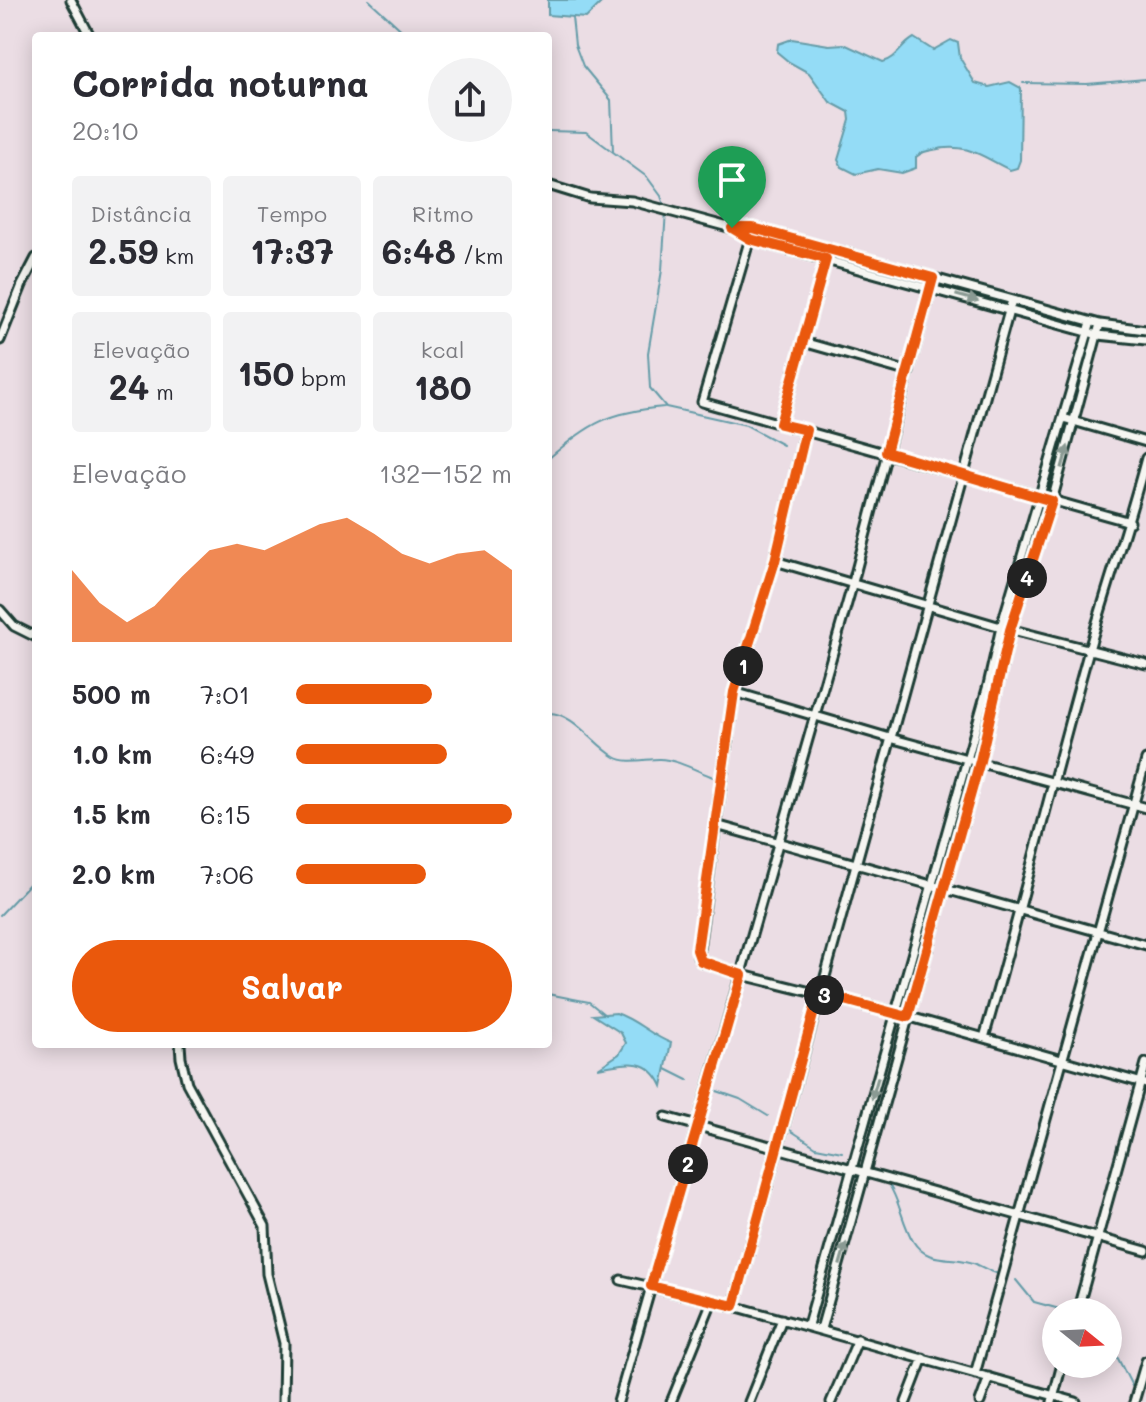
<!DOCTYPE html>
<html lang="pt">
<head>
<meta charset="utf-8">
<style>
	body { margin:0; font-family:Mali,sans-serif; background:#f2f2f3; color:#2b2b33; height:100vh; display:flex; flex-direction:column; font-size:30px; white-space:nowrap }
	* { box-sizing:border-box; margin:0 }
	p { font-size:26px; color:#7c7c81 }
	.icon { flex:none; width:44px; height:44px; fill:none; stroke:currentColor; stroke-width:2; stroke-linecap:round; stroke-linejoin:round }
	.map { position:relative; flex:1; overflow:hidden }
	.details { position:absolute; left:32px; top:32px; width:520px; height:1016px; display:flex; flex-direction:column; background:#fff; border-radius:8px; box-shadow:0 4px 20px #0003 }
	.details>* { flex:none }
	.needle { width:52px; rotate:108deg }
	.fabs { position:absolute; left:1042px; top:1298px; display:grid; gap:16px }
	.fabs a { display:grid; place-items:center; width:80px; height:80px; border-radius:50%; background:#fff; box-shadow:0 4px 20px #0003; font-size:40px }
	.pin { position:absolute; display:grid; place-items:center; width:68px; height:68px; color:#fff; margin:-82px -34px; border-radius:50% 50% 50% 0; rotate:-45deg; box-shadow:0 0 8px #0007 }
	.pin .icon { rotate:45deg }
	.km { position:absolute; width:40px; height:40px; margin:-20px; border-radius:50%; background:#222; color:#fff; font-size:22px; line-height:40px; text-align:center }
	.round { display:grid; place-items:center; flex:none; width:84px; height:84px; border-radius:42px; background:#f2f2f3 }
	.head { display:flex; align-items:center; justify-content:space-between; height:136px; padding:0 40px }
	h1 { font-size:36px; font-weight:700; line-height:60px }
	.stats { display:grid; grid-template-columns:repeat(3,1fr); gap:12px; height:136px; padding:8px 40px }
	.stats div { display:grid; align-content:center; border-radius:8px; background:#f2f2f3; text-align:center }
	.stats b { font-size:34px; font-weight:700 }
	.stats small { font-size:22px; font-weight:400 }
	.stats p { font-size:22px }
	.chart { height:224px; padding:16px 40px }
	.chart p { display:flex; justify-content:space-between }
	.chart svg { width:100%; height:144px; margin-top:8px; fill:#ea580c; opacity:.7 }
	.cta { display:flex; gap:16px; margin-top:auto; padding:16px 40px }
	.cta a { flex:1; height:92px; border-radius:48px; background:#ea580c; color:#fff; font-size:32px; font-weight:700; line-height:92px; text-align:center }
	ul { padding:0 40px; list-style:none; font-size:26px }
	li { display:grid; grid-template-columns:128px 96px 1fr; align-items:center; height:60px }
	li i { height:20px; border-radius:10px; background:#ea580c }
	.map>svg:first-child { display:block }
</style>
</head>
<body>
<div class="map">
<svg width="1146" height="1402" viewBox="0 0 1146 1402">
	<rect width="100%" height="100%" fill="#ebdde4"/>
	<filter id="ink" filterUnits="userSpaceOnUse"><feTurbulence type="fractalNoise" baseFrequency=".0125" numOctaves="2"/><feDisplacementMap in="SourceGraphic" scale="16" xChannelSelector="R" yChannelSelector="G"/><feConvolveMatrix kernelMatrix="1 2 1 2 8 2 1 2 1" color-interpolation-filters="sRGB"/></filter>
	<g filter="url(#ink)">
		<path fill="#94dcf6" stroke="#659ca8" stroke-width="2" d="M548 0H604L586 18 548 15Z
			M914 38 933 50 951 40 958 43 960 58 975 83 989 87 1010 82 1021 88 1020 160 1017 168 1010 170C981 156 967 142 933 150 926 151 922 152 916 157V168L902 173 878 169 856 174 842 167 838 160 850 120 849 112 830 102 809 73 789 62 777 52 778 44 792 39 829 45 844 44 883 62C897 59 901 45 914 38Z
			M616 1013C637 1020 650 1035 671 1043L662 1086C648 1056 626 1063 598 1068L619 1054 626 1043 621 1033 593 1015Z"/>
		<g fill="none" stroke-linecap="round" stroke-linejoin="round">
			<path stroke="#659ca8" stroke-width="2" d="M369 0 408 36
				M572 17 575 45 583 66 611 100 613 151
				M1023 83 1087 84 1146 79
				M548 131 586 132 647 177 661 196 664 205
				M666 211 662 270 648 353 650 388 666 407 746 425 783 445
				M548 459C589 423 609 412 664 407
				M548 713C573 712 593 744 615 757 626 764 645 759 659 759 676 759 697 771 713 777
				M0 915 36 877
				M548 994 589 1002 605 1015
				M666 1069 688 1080
				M717 1091 740 1099 768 1116
				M787 1128 816 1147 842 1152
				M888 1183C900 1201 902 1223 913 1241 928 1266 954 1254 976 1264 984 1268 990 1272 999 1274
				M1016 1280 1034 1302 1067 1311
				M1108 1339 1132 1386"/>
			<g stroke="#1f3d34" stroke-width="13">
				<path id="street" d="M71 0 90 36
					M548 185 590 198 632 201 732 228H753L1100 324 1146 330
					M753 228 702 402 1130 522
					M734 229 750 239 1098 335 1146 340
					M0 340 22 285 36 258
					M803 342 909 372
					M1063 418 1146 442
					M780 424 829 249
					M806 430 775 561 734 692 698 956 701 961 742 975 896 1013 1146 1084
					M775 561 1001 627 1146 664
					M0 610 14 626 36 637
					M734 692 890 738 1146 808
					M716 825 1146 945
					M984 1038C1021 909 1053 779 1089 650 1107 586 1129 523 1146 458
					M180 1044 181 1058 187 1083 265 1226 267 1274 284 1343 283 1402
					M666 1117 1146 1251
					M621 1280 734 1306 1076 1402
					M734 1306 1012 300
					M1077 1312 1146 1063
					M808 1325 988 685 1001 627 1091 322
					M821 1329 980 761 1010 630 1052 501 1100 324
					M975 1374 1146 760
					M618 1402 852 586 933 278
					M671 1402 712 1301
					M749 1402 782 1319
					M831 1402 858 1339
					M906 1402 923 1358
					M980 1402 989 1377
					M1052 1402 1062 1364
					M1134 1402 1146 1361"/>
			</g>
			<use href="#street" stroke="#f6f6f2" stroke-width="7"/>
		</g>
		<defs><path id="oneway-solid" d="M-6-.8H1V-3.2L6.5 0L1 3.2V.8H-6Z" transform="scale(2)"/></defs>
		<g fill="#8a9a93">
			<use href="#oneway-solid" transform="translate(967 298) rotate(16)"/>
			<use href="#oneway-solid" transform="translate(1065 457) rotate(-75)"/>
			<use href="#oneway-solid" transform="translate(875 1088) rotate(106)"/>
			<use href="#oneway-solid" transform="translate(843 1254) rotate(-74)"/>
		</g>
	</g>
	<g fill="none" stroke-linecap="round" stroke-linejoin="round" filter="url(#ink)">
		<g stroke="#fff" stroke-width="16">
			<path id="route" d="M732 228H753L933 278 886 452 1052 501 1010 630 980 761 908 1017 819 993 734 1306 651 1286 742 975 701 961 697 950 734 692 775 561 806 430 780 424 826 259 750 239Z"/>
		</g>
		<use href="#route" stroke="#ea580c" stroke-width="10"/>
	</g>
</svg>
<div class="fabs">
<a><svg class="needle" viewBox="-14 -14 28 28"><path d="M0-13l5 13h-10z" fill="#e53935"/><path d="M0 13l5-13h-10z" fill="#7c7c81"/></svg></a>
</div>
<div class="pin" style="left:732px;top:228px;background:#1e9e55"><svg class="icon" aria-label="arrive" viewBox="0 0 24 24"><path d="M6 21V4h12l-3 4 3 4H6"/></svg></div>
<b class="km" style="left:743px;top:666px">1</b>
<b class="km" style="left:688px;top:1164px">2</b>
<b class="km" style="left:824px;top:995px">3</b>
<b class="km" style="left:1027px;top:578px">4</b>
<section class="details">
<div class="head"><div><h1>Corrida noturna</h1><p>20:10</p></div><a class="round"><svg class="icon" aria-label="share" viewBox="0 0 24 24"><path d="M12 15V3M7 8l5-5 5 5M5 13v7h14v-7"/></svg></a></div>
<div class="stats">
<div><p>Distância</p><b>2.59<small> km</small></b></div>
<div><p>Tempo</p><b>17:37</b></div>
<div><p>Ritmo</p><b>6:48<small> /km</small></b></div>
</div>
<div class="stats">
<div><p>Elevação</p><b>24<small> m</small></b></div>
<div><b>150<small> bpm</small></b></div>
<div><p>kcal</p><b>180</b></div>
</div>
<div class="chart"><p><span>Elevação</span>132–152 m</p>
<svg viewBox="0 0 160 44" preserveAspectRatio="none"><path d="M0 44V22L10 32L20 38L30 33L40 24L50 16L60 14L70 16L80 12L90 8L100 6L110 11L120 17L130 20L140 17L150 16L160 22V44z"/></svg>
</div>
<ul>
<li><b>500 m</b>7:01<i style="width:63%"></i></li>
<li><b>1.0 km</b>6:49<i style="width:70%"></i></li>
<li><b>1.5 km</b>6:15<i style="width:100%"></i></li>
<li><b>2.0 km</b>7:06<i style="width:60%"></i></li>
</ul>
<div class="cta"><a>Salvar</a></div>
</section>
</div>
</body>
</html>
